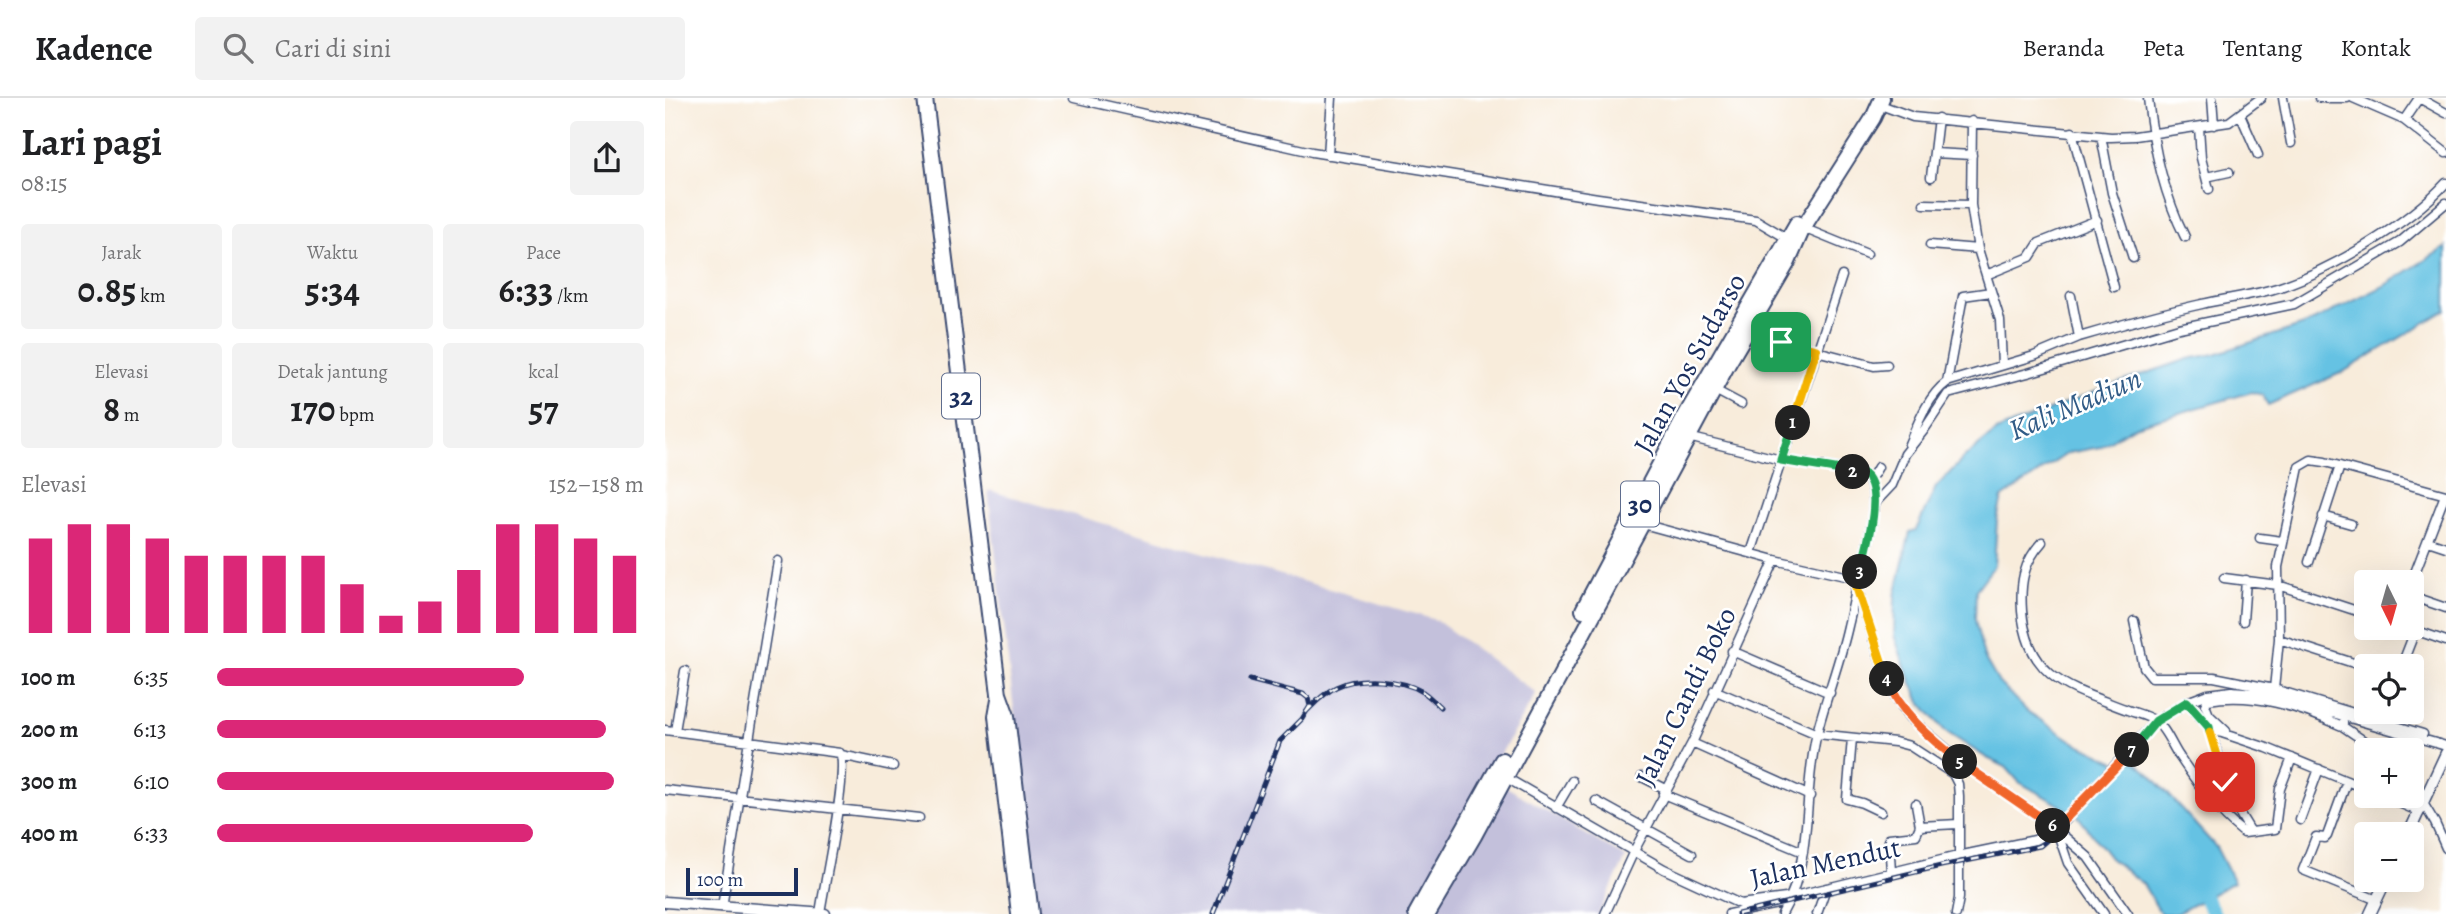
<!DOCTYPE html>
<html lang="id">
<head>
<meta charset="utf-8">
<style>
	body { margin:0; font-family:Alegreya,serif; background:#f2f2f2; color:#202124; height:100vh; display:flex; flex-direction:column; font-size:26px; white-space:nowrap }
	* { box-sizing:border-box; margin:0 }
	p { font-size:23px; color:#757577 }
	.icon { flex:none; width:38px; height:38px; fill:none; stroke:currentColor; stroke-width:2; stroke-linecap:round; stroke-linejoin:round }
	.map { position:relative; flex:1; overflow:hidden }
	.details { display:flex; flex-direction:column; background:#fff; width:665px }
	.details>* { flex:none }
	.needle { width:46px; rotate:175deg }
	.fabs { position:absolute; left:1689px; top:472px; display:grid; gap:14px }
	.fabs a { display:grid; place-items:center; width:70px; height:70px; border-radius:7px; background:#fff; box-shadow:0 7px 28px #0002; font-size:35px }
	.scale { position:absolute; left:21px; bottom:18px; width:112px; box-sizing:border-box; padding-left:7px; border:4px solid #1b2f5e; border-top:0; font-size:19px; line-height:24px; white-space:nowrap; color:#1b2f5e; -webkit-text-stroke:5px #fff; paint-order:stroke }
	.pin { position:absolute; display:grid; place-items:center; width:60px; height:60px; color:#fff; margin:-30px; border-radius:14px; box-shadow:0 4px 10px #0006 }
	.km { position:absolute; width:35px; height:35px; margin:-18px; border-radius:50%; background:#222; color:#fff; font-size:19px; line-height:35px; text-align:center }
	.round { display:grid; place-items:center; flex:none; width:74px; height:74px; border-radius:7px; background:#f2f2f2 }
	.head { display:flex; align-items:center; justify-content:space-between; height:119px; padding:0 21px }
	h1 { font-size:38px; font-weight:700; line-height:52px }
	.stats { display:grid; grid-template-columns:repeat(3,1fr); gap:10px; height:119px; padding:7px 21px }
	.stats div { display:grid; align-content:center; border-radius:7px; background:#f2f2f2; text-align:center }
	.stats b { font-size:35px; font-weight:700 }
	.stats small { font-size:19px; font-weight:400 }
	.stats p { font-size:19px }
	.chart { height:196px; padding:14px 21px }
	.chart p { display:flex; justify-content:space-between }
	.chart svg { width:100%; height:126px; margin-top:7px; stroke:#db2777; stroke-width:6 }
	ul { padding:0 21px; list-style:none; font-size:23px }
	li { display:grid; grid-template-columns:112px 84px 1fr; align-items:center; height:52px }
	li i { height:18px; border-radius:9px; background:#db2777 }
	header { display:flex; align-items:center; gap:42px; box-sizing:border-box; height:98px; padding:0 35px; background:#fff; border-bottom:2px solid #e0e0e0 }
	header strong { font-size:33px }
	nav { display:flex; gap:38px; margin-inline-start:auto; font-size:24px }
	.search { width:490px; height:63px; background:#f2f2f2; display:flex; align-items:center; gap:18px; box-sizing:border-box; padding:0 24px; border-radius:7px; color:#757577; font-size:26px }
	main { display:flex; flex:1; min-height:0 }
	.map>svg:first-child { display:block }
</style>
</head>
<body>
<header>
<strong>Kadence</strong>
<div class="search"><svg class="icon" aria-label="search" viewBox="0 0 24 24"><circle cx="10" cy="10" r="6"/><path d="M15 15l6 6"/></svg>Cari di sini</div>
<nav><a>Beranda</a><a>Peta</a><a>Tentang</a><a>Kontak</a></nav>
</header>
<main>
<section class="details">
<div class="head"><div><h1>Lari pagi</h1><p>08:15</p></div><a class="round"><svg class="icon" aria-label="share" viewBox="0 0 24 24"><path d="M12 15V3M7 8l5-5 5 5M5 13v7h14v-7"/></svg></a></div>
<div class="stats">
<div><p>Jarak</p><b>0.85<small> km</small></b></div>
<div><p>Waktu</p><b>5:34</b></div>
<div><p>Pace</p><b>6:33<small> /km</small></b></div>
</div>
<div class="stats">
<div><p>Elevasi</p><b>8<small> m</small></b></div>
<div><p>Detak jantung</p><b>170<small> bpm</small></b></div>
<div><p>kcal</p><b>57</b></div>
</div>
<div class="chart"><p><span>Elevasi</span>152–158 m</p>
<svg viewBox="0 0 160 44" preserveAspectRatio="none"><path d="M5 44V11M15 44V6M25 44V6M35 44V11M45 44V17M55 44V17M65 44V17M75 44V17M85 44V27M95 44V38M105 44V33M115 44V22M125 44V6M135 44V6M145 44V11M155 44V17"/></svg>
</div>
<ul>
<li><b>100 m</b>6:35<i style="width:72%"></i></li>
<li><b>200 m</b>6:13<i style="width:91%"></i></li>
<li><b>300 m</b>6:10<i style="width:93%"></i></li>
<li><b>400 m</b>6:33<i style="width:74%"></i></li>
</ul>
</section>
<div class="map">
<svg width="1781" height="816" viewBox="0 0 1781 816">
	<rect width="100%" height="100%" fill="#fff"/>
	<filter id="ink" filterUnits="userSpaceOnUse"><feTurbulence type="fractalNoise" baseFrequency=".0143" numOctaves="2"/><feDisplacementMap in="SourceGraphic" scale="14" xChannelSelector="R" yChannelSelector="G"/><feConvolveMatrix kernelMatrix="1 2 1 2 8 2 1 2 1" color-interpolation-filters="sRGB"/></filter>
	<filter id="wash" filterUnits="userSpaceOnUse"><feTurbulence type="fractalNoise" baseFrequency=".00686" numOctaves="4" result="noise"/><feDisplacementMap in="SourceGraphic" scale="28" xChannelSelector="R" yChannelSelector="G"/><feGaussianBlur stdDeviation="1.57" result="paint"/><feColorMatrix in="noise" values="0 0 0 0 0 0 0 0 0 0 0 0 0 0 0 0 0 1.4 0 .05"/><feComposite in="paint" operator="in"/></filter>
	<g filter="url(#wash)">
		<rect width="100%" height="100%" fill="#f8ecdb"/>
		<path fill="#c3c0db" d="M323 392 771 522 871 595 823 678 961 760 933 816H373Z"/>
		<path fill="#65c2e3" stroke="#4078a0" stroke-width="2" d="M1781 149V212L1678 274 1603 307 1597 297 1587 294 1469 328 1435 349 1403 355 1337 400 1332 422 1329 468 1311 492 1310 522 1319 559 1334 585 1362 613 1409 644 1453 665 1468 662 1486 677 1551 749 1569 784 1511 816H1496L1478 786 1445 760 1412 717 1354 684 1341 669 1322 660 1280 633 1255 604 1240 569 1229 537 1230 498 1245 434 1251 432 1271 389 1300 359 1333 332 1450 286 1523 261 1550 256 1642 226 1717 189Z"/>
		<g fill="none" stroke-linecap="round" stroke-linejoin="round">
			<path stroke="#65c2e3" stroke-width="14" d="M1531 785 1549 816"/>
		</g>
	</g>
	<g filter="url(#ink)">
		<g fill="none" stroke-linecap="round" stroke-linejoin="round">
			<g stroke="#3c4b71" stroke-width="11">
				<path id="minor" d="M409 0 647 54 933 100 1091 122 1123 141
					M1483 0C1488 49 1498 95 1520 139
					M1547 0 1549 27
					M1618 0 1626 45
					M1654 0H1682
					M1688 0 1739 22 1781 55
					M1213 6 1248 19 1446 39 1470 38 1564 24 1596 0
					M1575 16 1593 57
					M1739 22 1754 0 1781 15
					M1307 23 1306 107 1313 151 1335 222 1337 267
					M1534 29 1536 60 1544 91
					M1407 34 1449 189
					M1436 38 1447 95 1468 160
					M1269 55 1307 57
					M663 57 667 0
					M1266 79 1273 20
					M1541 79 1564 74
					M1259 106 1306 107
					M1138 130 1202 156
					M1265 147 1313 151
					M1321 177 1365 159 1374 145 1432 122
					M1082 235 1209 268 1222 267
					M1414 239C1455 227 1496 215 1537 206 1563 200 1591 197 1615 189 1668 171 1743 126 1781 85
					M1282 284 1298 198 1326 194
					M1048 291 1076 306
					M1023 339 1116 362 1197 375C1222 392 1199 457 1193 481 1190 497 1187 512 1183 528 1175 564 1161 599 1152 635 1137 695 1150 759 1117 816
					M1244 346C1253 325 1263 298 1282 284L1369 258 1414 239 1406 198
					M1202 379 1209 376 1213 369
					M1209 406 1227 387 1240 356 1259 332 1283 296 1363 275 1514 230 1629 206 1735 144 1781 105
					M1658 418 1686 426
					M978 426 1110 462 1193 481
					M1595 440 1617 443
					M1763 443 1781 449
					M1377 444C1358 465 1355 485 1357 513 1363 581 1405 590 1460 611 1469 615 1482 617 1490 623 1500 629 1507 648 1514 658 1533 686 1551 713 1579 735L1610 731 1615 691 1627 660
					M1086 455 1177 178
					M1644 464 1675 368
					M1559 480 1613 487 1701 516
					M1746 485 1780 397
					M1192 490 1221 580 1231 600 1244 619 1300 667 1391 730 1403 765 1439 816
					M1746 498 1781 510
					M1469 523 1479 569 1487 579H1549L1609 591 1758 636
					M1578 523 1581 482
					M1744 530 1781 543
					M1614 541 1701 569
					M1067 553 1165 595
					M1736 569 1750 533
					M1609 591 1614 541 1613 469 1634 369 1646 362 1660 364 1781 397
					M1049 592 1152 636 1230 644 1245 648 1288 676 1293 686 1294 698V800L1291 816
					M1522 604 1544 629 1554 634 1602 650 1701 691
					M1678 625 1677 628 1680 630 1714 653
					M1544 629 1569 706 1586 734
					M0 632 175 655C184 672 159 787 155 815
					M10 633 20 573
					M1561 633 1544 617 1540 607 1543 602C1589 594 1635 609 1677 628
					M1187 640 1182 701 1197 705 1216 714
					M1027 645 1145 698
					M176 657 228 668
					M840 679 999 771 1075 806 1121 800 1293 758 1370 742 1391 730 1409 712 1491 623 1522 604 1543 596 1567 593 1602 596 1781 648
					M977 679 1001 691
					M1682 683 1662 738 1660 740 1651 739 1638 772 1712 802
					M1746 685 1770 725 1781 750
					M0 692 254 720
					M998 696 1138 754
					M1718 698 1755 714
					M931 703 1027 756
					M1251 706 1255 728 1293 726
					M891 710 907 683
					M1635 722 1654 671
					M1393 733 1423 759 1463 816
					M1226 774 1224 740 1251 737 1255 728
					M57 809 113 463
					M940 816 969 753 1027 645 1110 462
					M1064 816 1117 805 1121 800
					M1152 816 1161 790"/>
			</g>
			<g stroke="#3c4b71" stroke-width="13">
				<path id="tertiary" d="M1743 737 1781 655
					M0 804 160 816
					M1705 816 1721 782"/>
			</g>
			<g stroke="#3c4b71" stroke-width="18">
				<path id="trunk" d="M260 0 334 596 342 618 366 816
					M918 512 1019 320 1132 125
					M334 601 331 618 354 816
					M751 816 837 662
					M763 816 809 738 1063 266 1123 164 1138 130 1208 20 1217 0"/>
			</g>
			<use href="#minor" stroke="#fff" stroke-width="8"/>
			<use href="#tertiary" stroke="#fff" stroke-width="10"/>
			<use href="#trunk" stroke="#fff" stroke-width="14"/>
			<g stroke="#1b2f5e" stroke-width="5">
				<path id="rail" d="M641 614C651 604 659 595 671 589 695 577 736 581 758 594 764 598 770 604 775 609
					M548 816 615 643 637 621 645 608 643 600 638 596 585 582
					M1073 816 1276 768 1375 748 1404 723"/>
			</g>
			<use href="#rail" stroke="#fff" stroke-width="2.5" stroke-dasharray="8" stroke-linecap="butt"/>
		</g>
	</g>
	<g fill="none" stroke-linecap="round" stroke-linejoin="round" filter="url(#ink)">
		<g stroke="#fff" stroke-width="14">
			<path id="split-1" d="M1116 244 1151 252 1128 325"/>
		</g>
		<g stroke="#fff" stroke-width="14">
			<path id="split-2" d="M1128 325 1116 362 1188 374"/>
		</g>
		<g stroke="#fff" stroke-width="14">
			<path id="split-3" d="M1188 374C1190 374 1197 375 1199 376 1220 390 1201 454 1195 474"/>
		</g>
		<g stroke="#fff" stroke-width="14">
			<path id="split-4" d="M1195 474 1192 490 1222 581"/>
		</g>
		<g stroke="#fff" stroke-width="14">
			<path id="split-5" d="M1222 581C1236 617 1266 640 1295 664"/>
		</g>
		<g stroke="#fff" stroke-width="14">
			<path id="split-6" d="M1295 664 1388 728"/>
		</g>
		<g stroke="#fff" stroke-width="14">
			<path id="split-7" d="M1388 728 1391 730 1395 726 1467 652"/>
		</g>
		<g stroke="#fff" stroke-width="14">
			<path id="split-8" d="M1467 652 1491 623 1522 604 1544 629 1545 634"/>
		</g>
		<g stroke="#fff" stroke-width="14">
			<path id="split-9" d="M1545 634 1560 684"/>
		</g>
		<use href="#split-1" stroke="#f5b400" stroke-width="9"/>
		<use href="#split-2" stroke="#22a559" stroke-width="9"/>
		<use href="#split-3" stroke="#22a559" stroke-width="9"/>
		<use href="#split-4" stroke="#f5b400" stroke-width="9"/>
		<use href="#split-5" stroke="#f0652b" stroke-width="9"/>
		<use href="#split-6" stroke="#f0652b" stroke-width="9"/>
		<use href="#split-7" stroke="#f0652b" stroke-width="9"/>
		<use href="#split-8" stroke="#22a559" stroke-width="9"/>
		<use href="#split-9" stroke="#f5b400" stroke-width="9"/>
	</g>
	<g text-anchor="middle" stroke-width="5" stroke-linejoin="round" paint-order="stroke">
		<g fill="#fff" stroke="#5f6d8e" stroke-width="2">
			<rect x="277" y="275.5" width="38" height="45" rx="5"/>
			<rect x="956" y="383.5" width="38" height="45" rx="5"/>
		</g>
		<g font-size="26" font-weight="bold" fill="#1b2f5e">
			<text x="296" y="307">32</text>
			<text x="975" y="415">30</text>
		</g>
		<g font-size="28" fill="#1b2f5e" stroke="#fff">
			<text transform="translate(1024 265) rotate(-61)" y="10">Jalan Yos Sudarso</text>
			<text transform="translate(1020 598) rotate(-64)" y="10">Jalan Candi Boko</text>
			<text transform="translate(1160 764) rotate(-12)" y="10">Jalan Mendut</text>
		</g>
		<g font-size="30" font-style="italic" fill="#315b86" stroke="#fff">
			<text transform="translate(1410 306) rotate(-23)" y="10">Kali Madiun</text>
		</g>
	</g>
</svg>
<div class="fabs">
<a><svg class="needle" viewBox="-14 -14 28 28"><path d="M0-13l5 13h-10z" fill="#e53935"/><path d="M0 13l5-13h-10z" fill="#757577"/></svg></a>
<a><svg class="icon" aria-label="locate" viewBox="0 0 24 24"><circle cx="12" cy="12" r="6"/><path d="M12 2v4M12 18v4M2 12h4M18 12h4"/></svg></a>
<a>+</a>
<a>−</a>
</div>
<div class="scale">100 m</div>
<div class="pin" style="left:1116px;top:244px;background:#1e9e55"><svg class="icon" aria-label="arrive" viewBox="0 0 24 24"><path d="M6 21V4h12l-3 4 3 4H6"/></svg></div>
<div class="pin" style="left:1560px;top:684px;background:#d93025"><svg class="icon" aria-label="check" viewBox="0 0 24 24"><path d="M5 12l5 5 9-10"/></svg></div>
<b class="km" style="left:1128px;top:325px">1</b>
<b class="km" style="left:1188px;top:374px">2</b>
<b class="km" style="left:1195px;top:474px">3</b>
<b class="km" style="left:1222px;top:581px">4</b>
<b class="km" style="left:1295px;top:664px">5</b>
<b class="km" style="left:1388px;top:728px">6</b>
<b class="km" style="left:1467px;top:652px">7</b>
</div>
</main>
</body>
</html>
